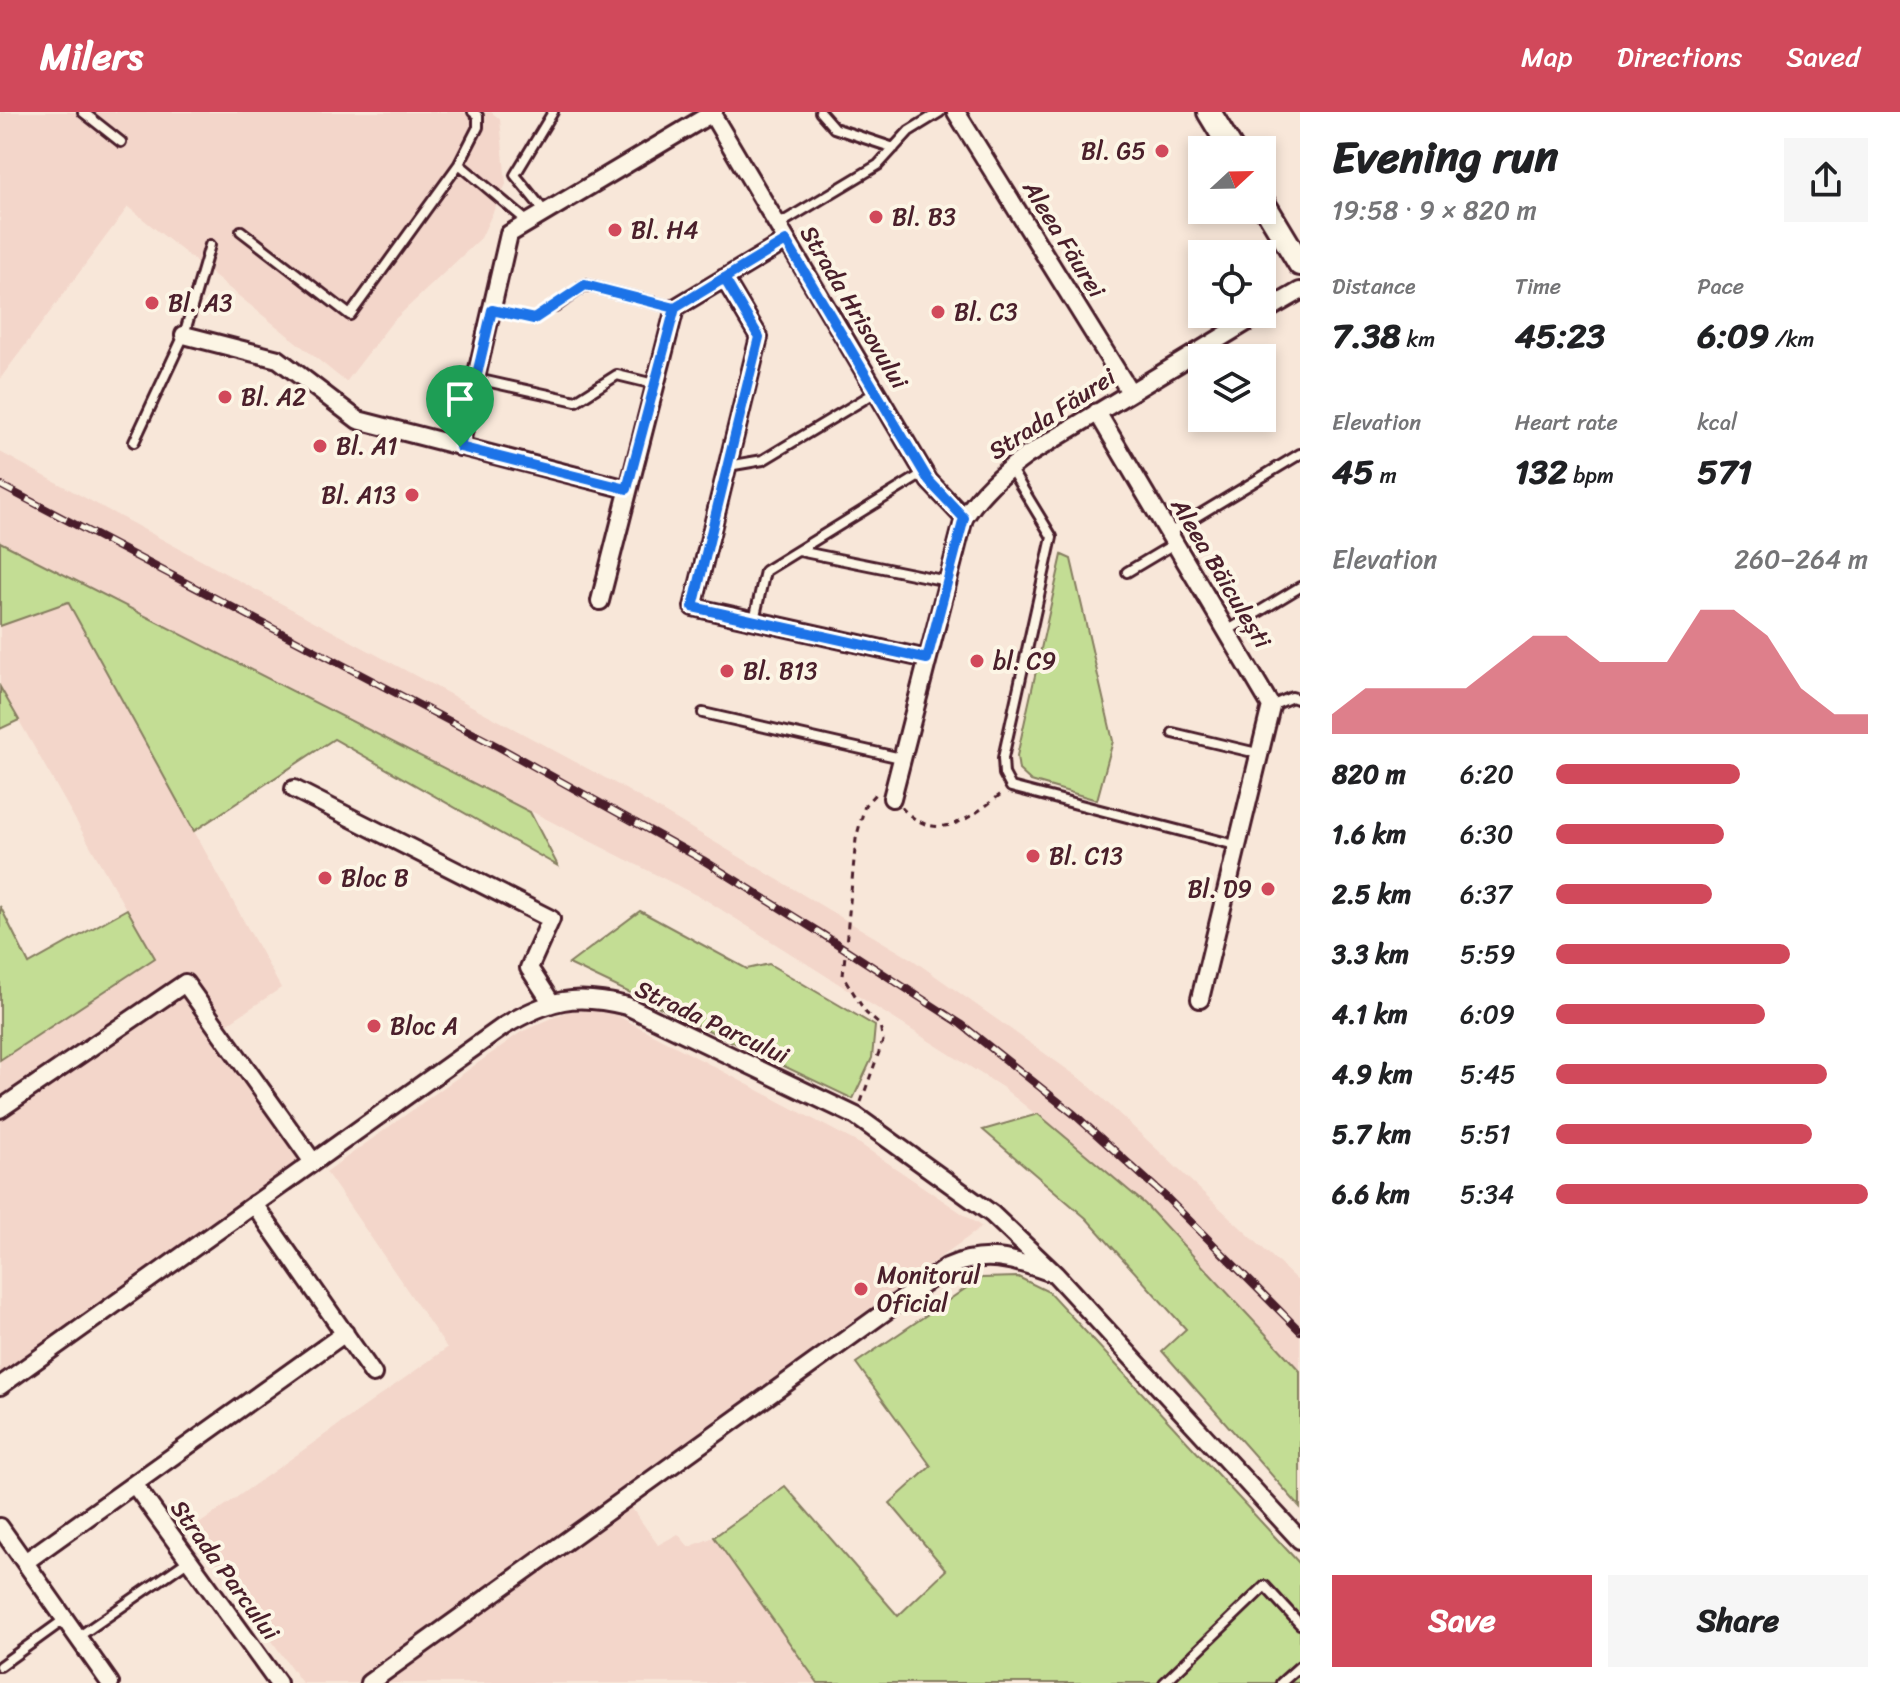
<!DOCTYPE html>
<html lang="en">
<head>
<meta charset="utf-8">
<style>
	body { margin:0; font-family:Sriracha,sans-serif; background:#f6f6f6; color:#202124; height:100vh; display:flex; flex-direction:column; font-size:30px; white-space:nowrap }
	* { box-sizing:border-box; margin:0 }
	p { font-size:26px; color:#757577 }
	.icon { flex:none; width:44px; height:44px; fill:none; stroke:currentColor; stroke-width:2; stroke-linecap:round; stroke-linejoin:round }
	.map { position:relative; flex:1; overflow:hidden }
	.side { display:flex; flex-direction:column; background:#fff; width:600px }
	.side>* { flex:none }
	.needle { width:52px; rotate:68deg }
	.tools { position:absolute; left:1188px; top:24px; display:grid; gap:16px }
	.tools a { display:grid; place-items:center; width:88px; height:88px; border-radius:0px; background:#fff; box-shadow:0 4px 12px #0003; font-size:40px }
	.pin { position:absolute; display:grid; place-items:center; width:68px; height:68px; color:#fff; margin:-82px -34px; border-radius:50% 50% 50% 0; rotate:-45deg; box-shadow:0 0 8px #0007 }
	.pin .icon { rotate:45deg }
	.round { display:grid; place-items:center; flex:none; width:84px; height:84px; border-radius:0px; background:#f6f6f6 }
	.overview { display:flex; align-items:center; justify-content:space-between; height:136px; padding:0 32px }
	h1 { font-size:44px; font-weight:800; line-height:60px }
	.stats { display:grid; grid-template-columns:repeat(3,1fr); gap:12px; height:136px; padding:8px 32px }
	.stats div { display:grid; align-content:center }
	.stats b { font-size:34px; font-weight:800 }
	.stats small { font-size:22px; font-weight:400 }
	.stats p { font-size:22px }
	.chart { height:224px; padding:16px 32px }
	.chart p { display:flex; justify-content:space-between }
	.chart svg { width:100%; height:144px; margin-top:8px; fill:#d1495b; opacity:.7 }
	.cta { display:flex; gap:16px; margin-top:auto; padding:16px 32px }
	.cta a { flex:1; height:92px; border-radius:0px; background:#d1495b; color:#fff; font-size:32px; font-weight:800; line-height:92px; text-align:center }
	.cta a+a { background:#f6f6f6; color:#202124 }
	ul { padding:0 32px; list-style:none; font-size:26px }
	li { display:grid; grid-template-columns:128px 96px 1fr; align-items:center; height:60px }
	li i { height:20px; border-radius:10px; background:#d1495b }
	header { display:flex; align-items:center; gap:48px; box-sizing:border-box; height:112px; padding:0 40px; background:#d1495b; color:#fff }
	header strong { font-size:38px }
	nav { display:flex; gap:44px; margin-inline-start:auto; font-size:28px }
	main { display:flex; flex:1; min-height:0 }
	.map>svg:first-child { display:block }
</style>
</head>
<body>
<header>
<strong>Milers</strong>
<nav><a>Map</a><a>Directions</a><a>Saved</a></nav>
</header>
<main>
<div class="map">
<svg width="1300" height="1571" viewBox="0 0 1300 1571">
	<rect width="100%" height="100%" fill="#f8e7d9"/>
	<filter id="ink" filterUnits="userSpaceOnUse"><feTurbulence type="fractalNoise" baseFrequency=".0125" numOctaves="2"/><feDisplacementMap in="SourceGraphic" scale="16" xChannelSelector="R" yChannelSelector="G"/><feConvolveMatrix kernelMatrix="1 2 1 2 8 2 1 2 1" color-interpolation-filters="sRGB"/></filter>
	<g filter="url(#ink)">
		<path fill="#f3d6ca" d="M0 0H491L500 7 506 72 481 126 392 210 346 270 128 95 0 267Z
			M0 340 620 674 913 848 1085 970 1300 1171V1259L1145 1092 1002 975 706 788 0 430Z
			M67 490 281 876 218 918 313 1050 0 1274V948L154 846 0 575V514Z
			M607 898 860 1032 982 1115 619 1378 658 1433 678 1422 689 1435 714 1425 818 1571H302L192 1417 447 1236 326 1060 521 920 568 899Z"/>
		<path fill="#c3dd94" stroke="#867e60" stroke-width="2" d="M0 430 530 700 558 754 334 627 194 719 68 490 0 514Z
			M1062 443 1071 447 1113 629 1097 688 1031 669 1019 658 1017 644Z
			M0 575 19 608 0 617Z
			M0 794 29 852 127 797 155 846 0 948Z
			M640 799 747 857 769 852 875 914 872 946 853 987 569 852Z
			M1038 1002 1145 1092 1300 1259V1395L1162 1239 1186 1217 1086 1106 983 1018Z
			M1018 1165 1049 1180 1300 1452V1571H818L714 1425 785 1374 898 1504 946 1458 890 1391 931 1354 856 1251 981 1166Z"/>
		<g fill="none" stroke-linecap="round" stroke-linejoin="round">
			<g stroke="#4a1f2b" stroke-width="14">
				<path id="lane" d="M83 0 121 30
					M820 0 834 16 894 36
					M459 52 478 15V4L473 0
					M545 100 515 63 553 0
					M778 113 878 53 909 19 940 0
					M241 119 350 203 459 52 528 110
					M555 195 585 173 675 196
					M477 267 576 289 617 263 654 272
					M134 330 184 223 210 133
					M728 354 763 348 876 280
					M1010 356 1052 425 1003 646 1004 662 1011 675 1239 734
					M1169 421 1300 342
					M799 439 947 469
					M1127 460 1174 432
					M754 508 765 459 924 361
					M1227 519 1300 475
					M1271 594 1292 585 1300 588
					M703 601 901 646
					M1173 621 1261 642
					M78 1525 189 1448
					M0 1554 65 1507
					M1164 1571 1265 1474 1300 1512
					M1281 1571 1300 1554"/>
			</g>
			<g stroke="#4a1f2b" stroke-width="22">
				<path id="street" d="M956 0 1130 280
					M712 2 929 369 964 406
					M724 166 759 225 693 495 927 547
					M1262 201 1300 179
					M184 223 278 247 358 308 627 377
					M1097 300 1271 594 1200 887
					M460 335 509 122 714 0
					M600 489 675 196 786 129
					M294 677 551 807 529 856 551 890
					M892 686 964 406C981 380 1001 362 1026 344L1260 202
					M0 997 185 871 313 1050
					M254 1092 373 1262
					M0 1274 504 914C550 887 575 881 627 894L856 1004 992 1102 1055 1162 1300 1428
					M134 1372 278 1571
					M0 1415 110 1571
					M25 1450 345 1221
					M369 1571 947 1155C984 1138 1013 1147 1049 1160"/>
			</g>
			<g stroke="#4a1f2b" stroke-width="28">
				<path id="secondary" d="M1209 0 1232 38
					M1262 89 1300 152"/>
			</g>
			<path stroke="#4a1f2b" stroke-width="3" stroke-dasharray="6 6" stroke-linecap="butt" d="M506 202 534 207 544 201
				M901 695C937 733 968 708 1001 682
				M861 990 883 929 880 913 866 901 843 864 856 727 865 693 876 681"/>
			<use href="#lane" stroke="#fcf5e5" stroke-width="8"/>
			<use href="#street" stroke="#fcf5e5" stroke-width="16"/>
			<use href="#secondary" stroke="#fcf5e5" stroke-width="22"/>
			<g stroke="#4a1f2b" stroke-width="8">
				<path id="rail" d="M0 373 497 634 703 748 822 822 961 912 1075 1003 1168 1087 1300 1219"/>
			</g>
			<use href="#rail" stroke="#fcf5e5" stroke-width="5" stroke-dasharray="15" stroke-linecap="butt"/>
		</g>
	</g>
	<g fill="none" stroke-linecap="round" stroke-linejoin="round" filter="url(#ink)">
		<g stroke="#fff" stroke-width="16">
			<path id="route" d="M460 335 492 198 534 207 585 173 675 196 786 129 929 369 964 406 927 547 693 495 759 225 724 166 675 196 627 377 460 335"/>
		</g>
		<use href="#route" stroke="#1a73e8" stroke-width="10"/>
	</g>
	<g fill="#d1495b" stroke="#fcf5e5" stroke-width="3">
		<circle cx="1162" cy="39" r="8"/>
		<circle cx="876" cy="105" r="8"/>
		<circle cx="615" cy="118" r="8"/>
		<circle cx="152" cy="191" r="8"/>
		<circle cx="938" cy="200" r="8"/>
		<circle cx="225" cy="285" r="8"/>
		<circle cx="320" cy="334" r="8"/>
		<circle cx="412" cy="383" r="8"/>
		<circle cx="977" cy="549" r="8"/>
		<circle cx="727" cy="559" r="8"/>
		<circle cx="1033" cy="744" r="8"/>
		<circle cx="325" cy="766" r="8"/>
		<circle cx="1268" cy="777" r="8"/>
		<circle cx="374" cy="914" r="8"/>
		<circle cx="861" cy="1177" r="8"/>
	</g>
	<g text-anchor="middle" stroke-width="8" stroke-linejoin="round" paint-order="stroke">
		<g font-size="24" fill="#4a1f2b" stroke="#fcf5e5" text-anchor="start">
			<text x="1146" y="47" text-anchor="end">Bl. G5</text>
			<text x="892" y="113">Bl. B3</text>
			<text x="631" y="126">Bl. H4</text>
			<text x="168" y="199">Bl. A3</text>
			<text x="954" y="208">Bl. C3</text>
			<text x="241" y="293">Bl. A2</text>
			<text x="336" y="342">Bl. A1</text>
			<text x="396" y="391" text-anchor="end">Bl. A13</text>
			<text x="993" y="557">bl. C9</text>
			<text x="743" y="567">Bl. B13</text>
			<text x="1049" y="752">Bl. C13</text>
			<text x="341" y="774">Bloc B</text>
			<text x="1252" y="785" text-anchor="end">Bl. D9</text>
			<text x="390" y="922">Bloc A</text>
			<text x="877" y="1171">Monitorul<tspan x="877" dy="28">Oficial</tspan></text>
		</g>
		<g font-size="24" fill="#4a1f2b" stroke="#fcf5e5">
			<text transform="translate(1064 127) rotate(58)" y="8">Aleea Făurei</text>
			<text transform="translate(854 195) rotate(59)" y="8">Strada Hrisovului</text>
			<text transform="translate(1052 302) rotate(-33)" y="8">Strada Făurei</text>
			<text transform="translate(1221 461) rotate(59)" y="8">Aleea Băiculești</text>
			<text transform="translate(712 910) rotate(25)" y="8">Strada Parcului</text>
			<text transform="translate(225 1458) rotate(54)" y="8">Strada Parcului</text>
		</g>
	</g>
</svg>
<div class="tools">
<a><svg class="needle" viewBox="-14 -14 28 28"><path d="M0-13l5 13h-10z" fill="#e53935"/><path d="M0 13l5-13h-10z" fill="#757577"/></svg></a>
<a><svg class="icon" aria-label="locate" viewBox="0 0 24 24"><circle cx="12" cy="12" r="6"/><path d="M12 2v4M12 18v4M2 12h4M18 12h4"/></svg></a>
<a><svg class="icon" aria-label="layers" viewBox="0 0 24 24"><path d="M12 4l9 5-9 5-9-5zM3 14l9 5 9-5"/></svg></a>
</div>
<div class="pin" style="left:460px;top:335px;background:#1e9e55"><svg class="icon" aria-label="arrive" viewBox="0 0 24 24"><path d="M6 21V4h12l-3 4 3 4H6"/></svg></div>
</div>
<section class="side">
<div class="overview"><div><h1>Evening run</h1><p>19:58 · 9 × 820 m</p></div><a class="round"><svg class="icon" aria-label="share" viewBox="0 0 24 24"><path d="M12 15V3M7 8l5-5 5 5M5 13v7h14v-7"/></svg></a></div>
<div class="stats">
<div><p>Distance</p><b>7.38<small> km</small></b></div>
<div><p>Time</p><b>45:23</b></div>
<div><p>Pace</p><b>6:09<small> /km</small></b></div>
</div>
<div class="stats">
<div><p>Elevation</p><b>45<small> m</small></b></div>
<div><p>Heart rate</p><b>132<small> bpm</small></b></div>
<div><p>kcal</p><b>571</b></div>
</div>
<div class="chart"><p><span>Elevation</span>260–264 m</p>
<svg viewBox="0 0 160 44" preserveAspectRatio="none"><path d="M0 44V38L10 30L20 30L30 30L40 30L50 22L60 14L70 14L80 22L90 22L100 22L110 6L120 6L130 14L140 30L150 38L160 38V44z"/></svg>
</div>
<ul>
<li><b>820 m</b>6:20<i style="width:59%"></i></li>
<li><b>1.6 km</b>6:30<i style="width:54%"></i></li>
<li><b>2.5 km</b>6:37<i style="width:50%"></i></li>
<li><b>3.3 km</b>5:59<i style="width:75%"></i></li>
<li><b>4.1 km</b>6:09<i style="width:67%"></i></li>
<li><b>4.9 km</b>5:45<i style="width:87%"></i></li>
<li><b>5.7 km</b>5:51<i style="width:82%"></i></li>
<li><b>6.6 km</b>5:34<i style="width:100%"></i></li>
</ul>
<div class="cta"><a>Save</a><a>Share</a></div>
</section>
</main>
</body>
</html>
